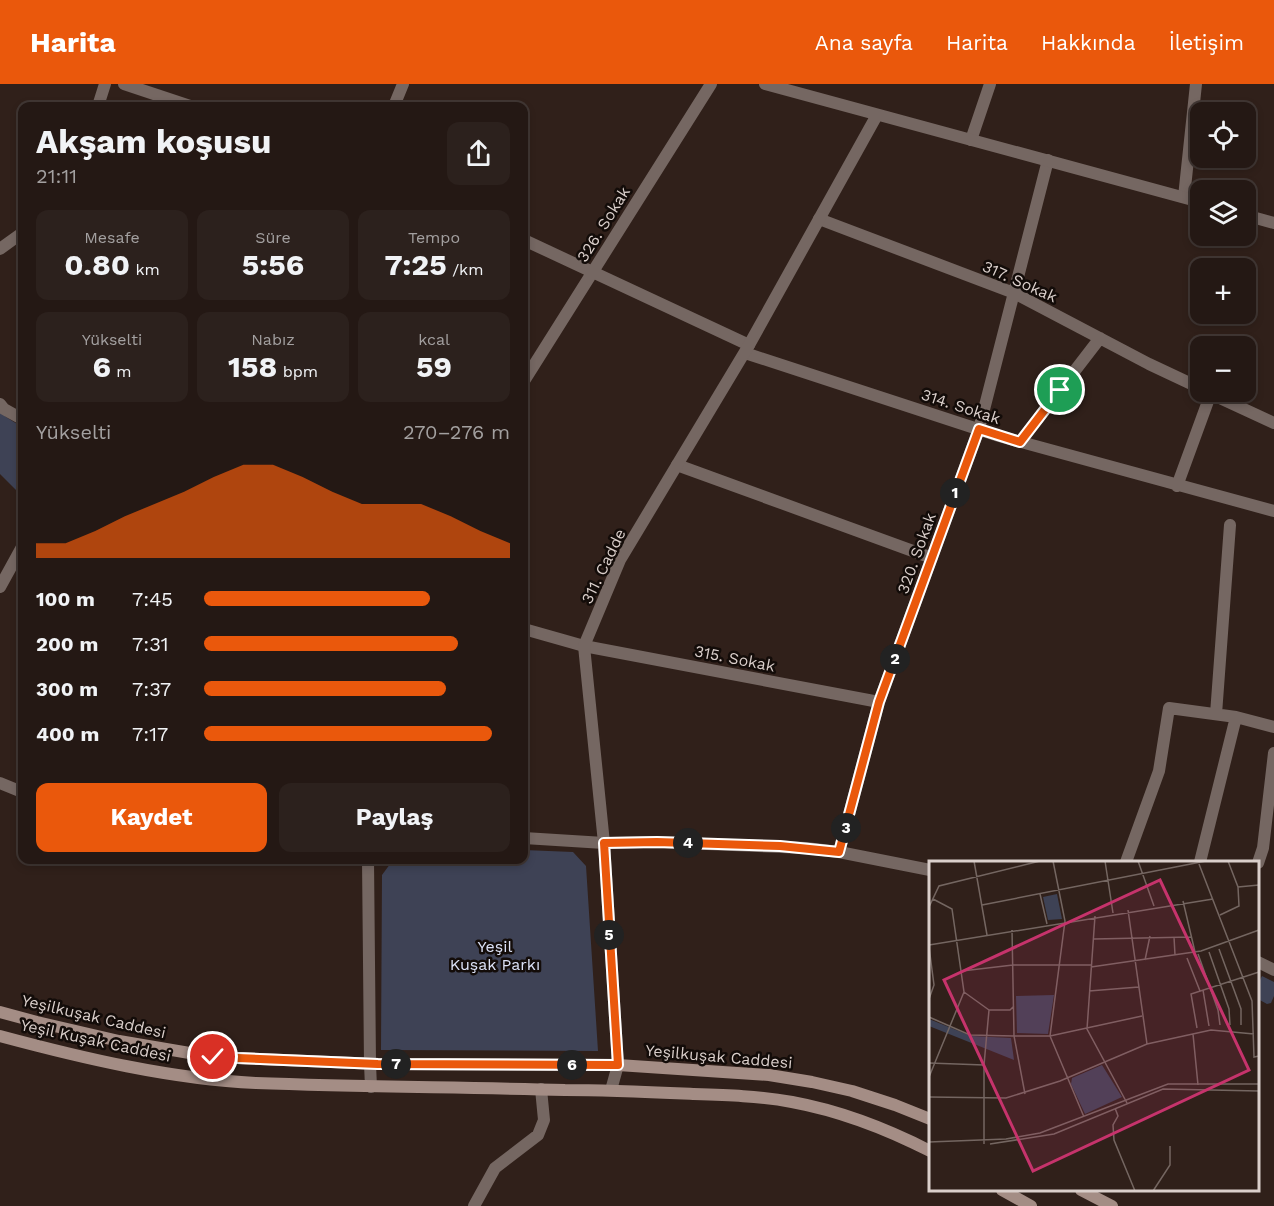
<!DOCTYPE html>
<html lang="tr">
<head>
<meta charset="utf-8">
<style>
	body { margin:0; font-family:"Work Sans",sans-serif; background:#2c211d; color:#f1f3f6; height:100vh; display:flex; flex-direction:column; font-size:22px; white-space:nowrap }
	* { box-sizing:border-box; margin:0 }
	p { font-size:20px; color:#a3a0a0 }
	.icon { flex:none; width:33px; height:33px; fill:none; stroke:currentColor; stroke-width:2; stroke-linecap:round; stroke-linejoin:round }
	.map { position:relative; flex:1; overflow:hidden }
	.panel { position:absolute; left:18px; top:18px; width:510px; height:762px; display:flex; flex-direction:column; background:#241814; border-radius:12px; box-shadow:0 3px 9px #0003,0 0 0 2px #413734 }
	.panel>* { flex:none }
	.controls { position:absolute; left:1190px; top:18px; display:grid; gap:12px }
	.controls a { display:grid; place-items:center; width:66px; height:66px; border-radius:12px; background:#241814; box-shadow:0 3px 9px #0003,0 0 0 2px #413734; font-size:30px }
	.pin { position:absolute; display:grid; place-items:center; width:51px; height:51px; color:#fff; margin:-26px; border:3px solid #fff; border-radius:50%; box-shadow:0 2px 6px #0007 }
	.km { position:absolute; width:30px; height:30px; margin:-15px; border-radius:50%; background:#222; color:#fff; font-size:16px; line-height:30px; text-align:center }
	.round { display:grid; place-items:center; flex:none; width:63px; height:63px; border-radius:12px; background:#2c211d }
	.headline { display:flex; align-items:center; justify-content:space-between; height:102px; padding:0 18px }
	h1 { font-size:33px; font-weight:700; line-height:45px }
	.metrics { display:grid; grid-template-columns:repeat(3,1fr); gap:9px; height:102px; padding:6px 18px }
	.metrics div { display:grid; align-content:center; border-radius:12px; background:#2c211d; text-align:center }
	.metrics b { font-size:30px; font-weight:700 }
	.metrics small { font-size:16px; font-weight:400 }
	.metrics p { font-size:16px }
	.chart { height:168px; padding:12px 18px }
	.chart p { display:flex; justify-content:space-between }
	.chart svg { width:100%; height:108px; margin-top:6px; fill:#ea580c; opacity:.7 }
	.cta { display:flex; gap:12px; margin-top:auto; padding:12px 18px }
	.cta a { flex:1; height:69px; border-radius:12px; background:#ea580c; color:#fff; font-size:24px; font-weight:700; line-height:69px; text-align:center }
	.cta a+a { background:#2c211d; color:#f1f3f6 }
	ul { padding:0 18px; list-style:none; font-size:20px }
	li { display:grid; grid-template-columns:96px 72px 1fr; align-items:center; height:45px }
	li i { height:15px; border-radius:8px; background:#ea580c }
	header { display:flex; align-items:center; gap:36px; box-sizing:border-box; height:84px; padding:0 30px; background:#ea580c; color:#fff }
	header strong { font-size:28px }
	nav { display:flex; gap:33px; margin-inline-start:auto; font-size:21px }
	.map>svg:first-child { display:block }
</style>
</head>
<body>
<header>
<strong>Harita</strong>
<nav><a>Ana sayfa</a><a>Harita</a><a>Hakkında</a><a>İletişim</a></nav>
</header>
<div class="map">
<svg width="1274" height="1122" viewBox="0 0 1274 1122">
	<rect width="100%" height="100%" fill="#30201a"/>
	<path fill="#3e4255" d="M0 327 6 333 22 343V412L0 390Z
		M524 766 573 768 586 782 598 967 381 966 382 791 393 776H524Z
		M1262 892 1274 898V912L1271 919 1267 920 1258 915V900Z"/>
	<g fill="none" stroke-linecap="round" stroke-linejoin="round">
		<path stroke="#756762" stroke-width="12" d="M124 0 190 22
			M98 22 105 0
			M971 56 990 0
			M1184 113 1196 0
			M819 135 1014 209 1149 280 1200 304
			M524 156 749 261
			M0 165 22 149
			M745 269 999 352 1274 427
			M524 297 711 0
			M1207 308 1274 339
			M0 320 4 325 22 335
			M1020 358 1100 254
			M677 381 932 474
			M1177 402 1211 309
			M0 503 22 463
			M524 545 584 562 879 618
			M1216 630 1230 441
			M0 699 22 708
			M524 754 604 759 656 758 806 764 839 768 930 786
			M839 768 879 618 979 345 1048 76
			M368 776 370 980 371 1003
			M1126 778 1159 687 1169 624 1236 633 1274 643
			M1200 778 1236 633
			M1258 779 1263 764 1274 669
			M1258 878 1274 886
			M474 1122 495 1084 538 1051 544 1036 541 1005"/>
		<path stroke="#756762" stroke-width="12" d="M765 0 1200 118
			M394 22 403 0
			M1245 131 1274 139
			M611 1006 618 981 604 759 584 562 620 476 749 261 877 31"/>
		<path stroke="#a48d85" stroke-width="12" d="M0 928 37 938 119 957 213 973 378 980 618 981 769 991 812 998 852 1007 895 1021 930 1035
			M0 952C82 974 171 995 256 999 359 1003 462 1003 565 1006 608 1006 650 1008 693 1010 726 1011 760 1012 792 1018 841 1027 887 1045 930 1067
			M1002 1106 1031 1122
			M1081 1106 1112 1122"/>
	</g>
	<g fill="none" stroke-linecap="round" stroke-linejoin="round">
		<g stroke="#fff" stroke-width="12">
			<path id="route" d="M213 973 378 980 618 981 604 759 657 758 780 762 839 768 879 618 979 345 1020 358 1060 306"/>
		</g>
		<use href="#route" stroke="#ea580c" stroke-width="8"/>
	</g>
	<g text-anchor="middle" stroke-width="5" stroke-linejoin="round" paint-order="stroke">
		<g font-size="16" fill="#dacfcb" stroke="#130c09">
			<text transform="translate(603 140) rotate(-58)" y="6">326. Sokak</text>
			<text transform="translate(1020 197) rotate(24)" y="6">317. Sokak</text>
			<text transform="translate(961 322) rotate(18)" y="6">314. Sokak</text>
			<text transform="translate(916 469) rotate(-70)" y="6">320. Sokak</text>
			<text transform="translate(603 482) rotate(-64)" y="6">311. Cadde</text>
			<text transform="translate(735 574) rotate(11)" y="6">315. Sokak</text>
			<text transform="translate(94 932) rotate(13)" y="6">Yeşilkuşak Caddesi</text>
			<text transform="translate(96 956) rotate(12)" y="6">Yeşil Kuşak Caddesi</text>
			<text transform="translate(719 972) rotate(5)" y="6">Yeşilkuşak Caddesi</text>
		</g>
		<g font-size="16" fill="#dce2f7" stroke="#130c09">
			<text x="495" y="868">Yeşil<tspan x="495" dy="18">Kuşak Parkı</tspan></text>
		</g>
	</g>
	<g transform="translate(929 777)">
		<rect width="330" height="330" fill="#30201a"/>
		<path d="M128 33 133 58 119 59 114 36ZM125 134 119 173 88 172 87 135ZM0 158 42 175 82 177 85 199 0 165ZM173 204 193 236 156 253 142 223 143 217Z" fill="#3e4255"/>
		<path fill="none" stroke="#746661" stroke-width="1.5" d="M45 0 58 74M124 0 136 60 121 175 155 256M176 0 184 52M209 0 225 45M270 3 323 140 325 196 330 195M309 26 330 24M111 33 118 63M254 40 266 91M53 44 277 0M0 46 10 25 111 0M199 49 218 183M291 54 310 45 309 26 299 0M166 55 158 168 198 242M83 69 85 175 96 233M245 76 246 94M165 78 262 76M0 84 284 38M0 86 5 124 0 138M290 88 312 148V164M280 91 300 148 301 164M269 93 289 149 291 164M258 97 271 130M216 99 221 75M162 106 272 90 330 69M33 110 84 104H163M274 129 280 165M160 130 210 126M35 131 60 149 55 204V283M60 149H81L85 145M0 156 41 174 85 175H121L213 155M268 167 262 133 330 111M264 173 269 224M0 202 55 204M0 216 35 131 23 48 4 38M0 236 77 237 131 220 218 183 282 169 325 173M186 247 189 255 184 264 185 279 206 330M0 281 77 278 111 272 239 223H330M61 283 125 273 234 228 330 230M224 330 241 304V285"/>
		<path fill="#c6336c" fill-opacity="0.15" stroke="#c6336c" stroke-width="3" d="M231 19 320 209 104 310 15 119Z"/>
		<rect width="330" height="330" fill="none" stroke="#dacfcb" stroke-width="3"/>
	</g>
</svg>
<div class="controls">
<a><svg class="icon" aria-label="locate" viewBox="0 0 24 24"><circle cx="12" cy="12" r="6"/><path d="M12 2v4M12 18v4M2 12h4M18 12h4"/></svg></a>
<a><svg class="icon" aria-label="layers" viewBox="0 0 24 24"><path d="M12 4l9 5-9 5-9-5zM3 14l9 5 9-5"/></svg></a>
<a>+</a>
<a>−</a>
</div>
<div class="pin" style="left:1060px;top:306px;background:#1e9e55"><svg class="icon" aria-label="arrive" viewBox="0 0 24 24"><path d="M6 21V4h12l-3 4 3 4H6"/></svg></div>
<div class="pin" style="left:213px;top:973px;background:#d93025"><svg class="icon" aria-label="check" viewBox="0 0 24 24"><path d="M5 12l5 5 9-10"/></svg></div>
<b class="km" style="left:955px;top:409px">1</b>
<b class="km" style="left:895px;top:575px">2</b>
<b class="km" style="left:846px;top:744px">3</b>
<b class="km" style="left:688px;top:759px">4</b>
<b class="km" style="left:609px;top:851px">5</b>
<b class="km" style="left:572px;top:981px">6</b>
<b class="km" style="left:396px;top:980px">7</b>
<section class="panel">
<div class="headline"><div><h1>Akşam koşusu</h1><p>21:11</p></div><a class="round"><svg class="icon" aria-label="share" viewBox="0 0 24 24"><path d="M12 15V3M7 8l5-5 5 5M5 13v7h14v-7"/></svg></a></div>
<div class="metrics">
<div><p>Mesafe</p><b>0.80<small> km</small></b></div>
<div><p>Süre</p><b>5:56</b></div>
<div><p>Tempo</p><b>7:25<small> /km</small></b></div>
</div>
<div class="metrics">
<div><p>Yükselti</p><b>6<small> m</small></b></div>
<div><p>Nabız</p><b>158<small> bpm</small></b></div>
<div><p>kcal</p><b>59</b></div>
</div>
<div class="chart"><p><span>Yükselti</span>270–276 m</p>
<svg viewBox="0 0 160 44" preserveAspectRatio="none"><path d="M0 44V38L10 38L20 33L30 27L40 22L50 17L60 11L70 6L80 6L90 11L100 17L110 22L120 22L130 22L140 27L150 33L160 38V44z"/></svg>
</div>
<ul>
<li><b>100 m</b>7:45<i style="width:74%"></i></li>
<li><b>200 m</b>7:31<i style="width:83%"></i></li>
<li><b>300 m</b>7:37<i style="width:79%"></i></li>
<li><b>400 m</b>7:17<i style="width:94%"></i></li>
</ul>
<div class="cta"><a>Kaydet</a><a>Paylaş</a></div>
</section>
</div>
</body>
</html>
